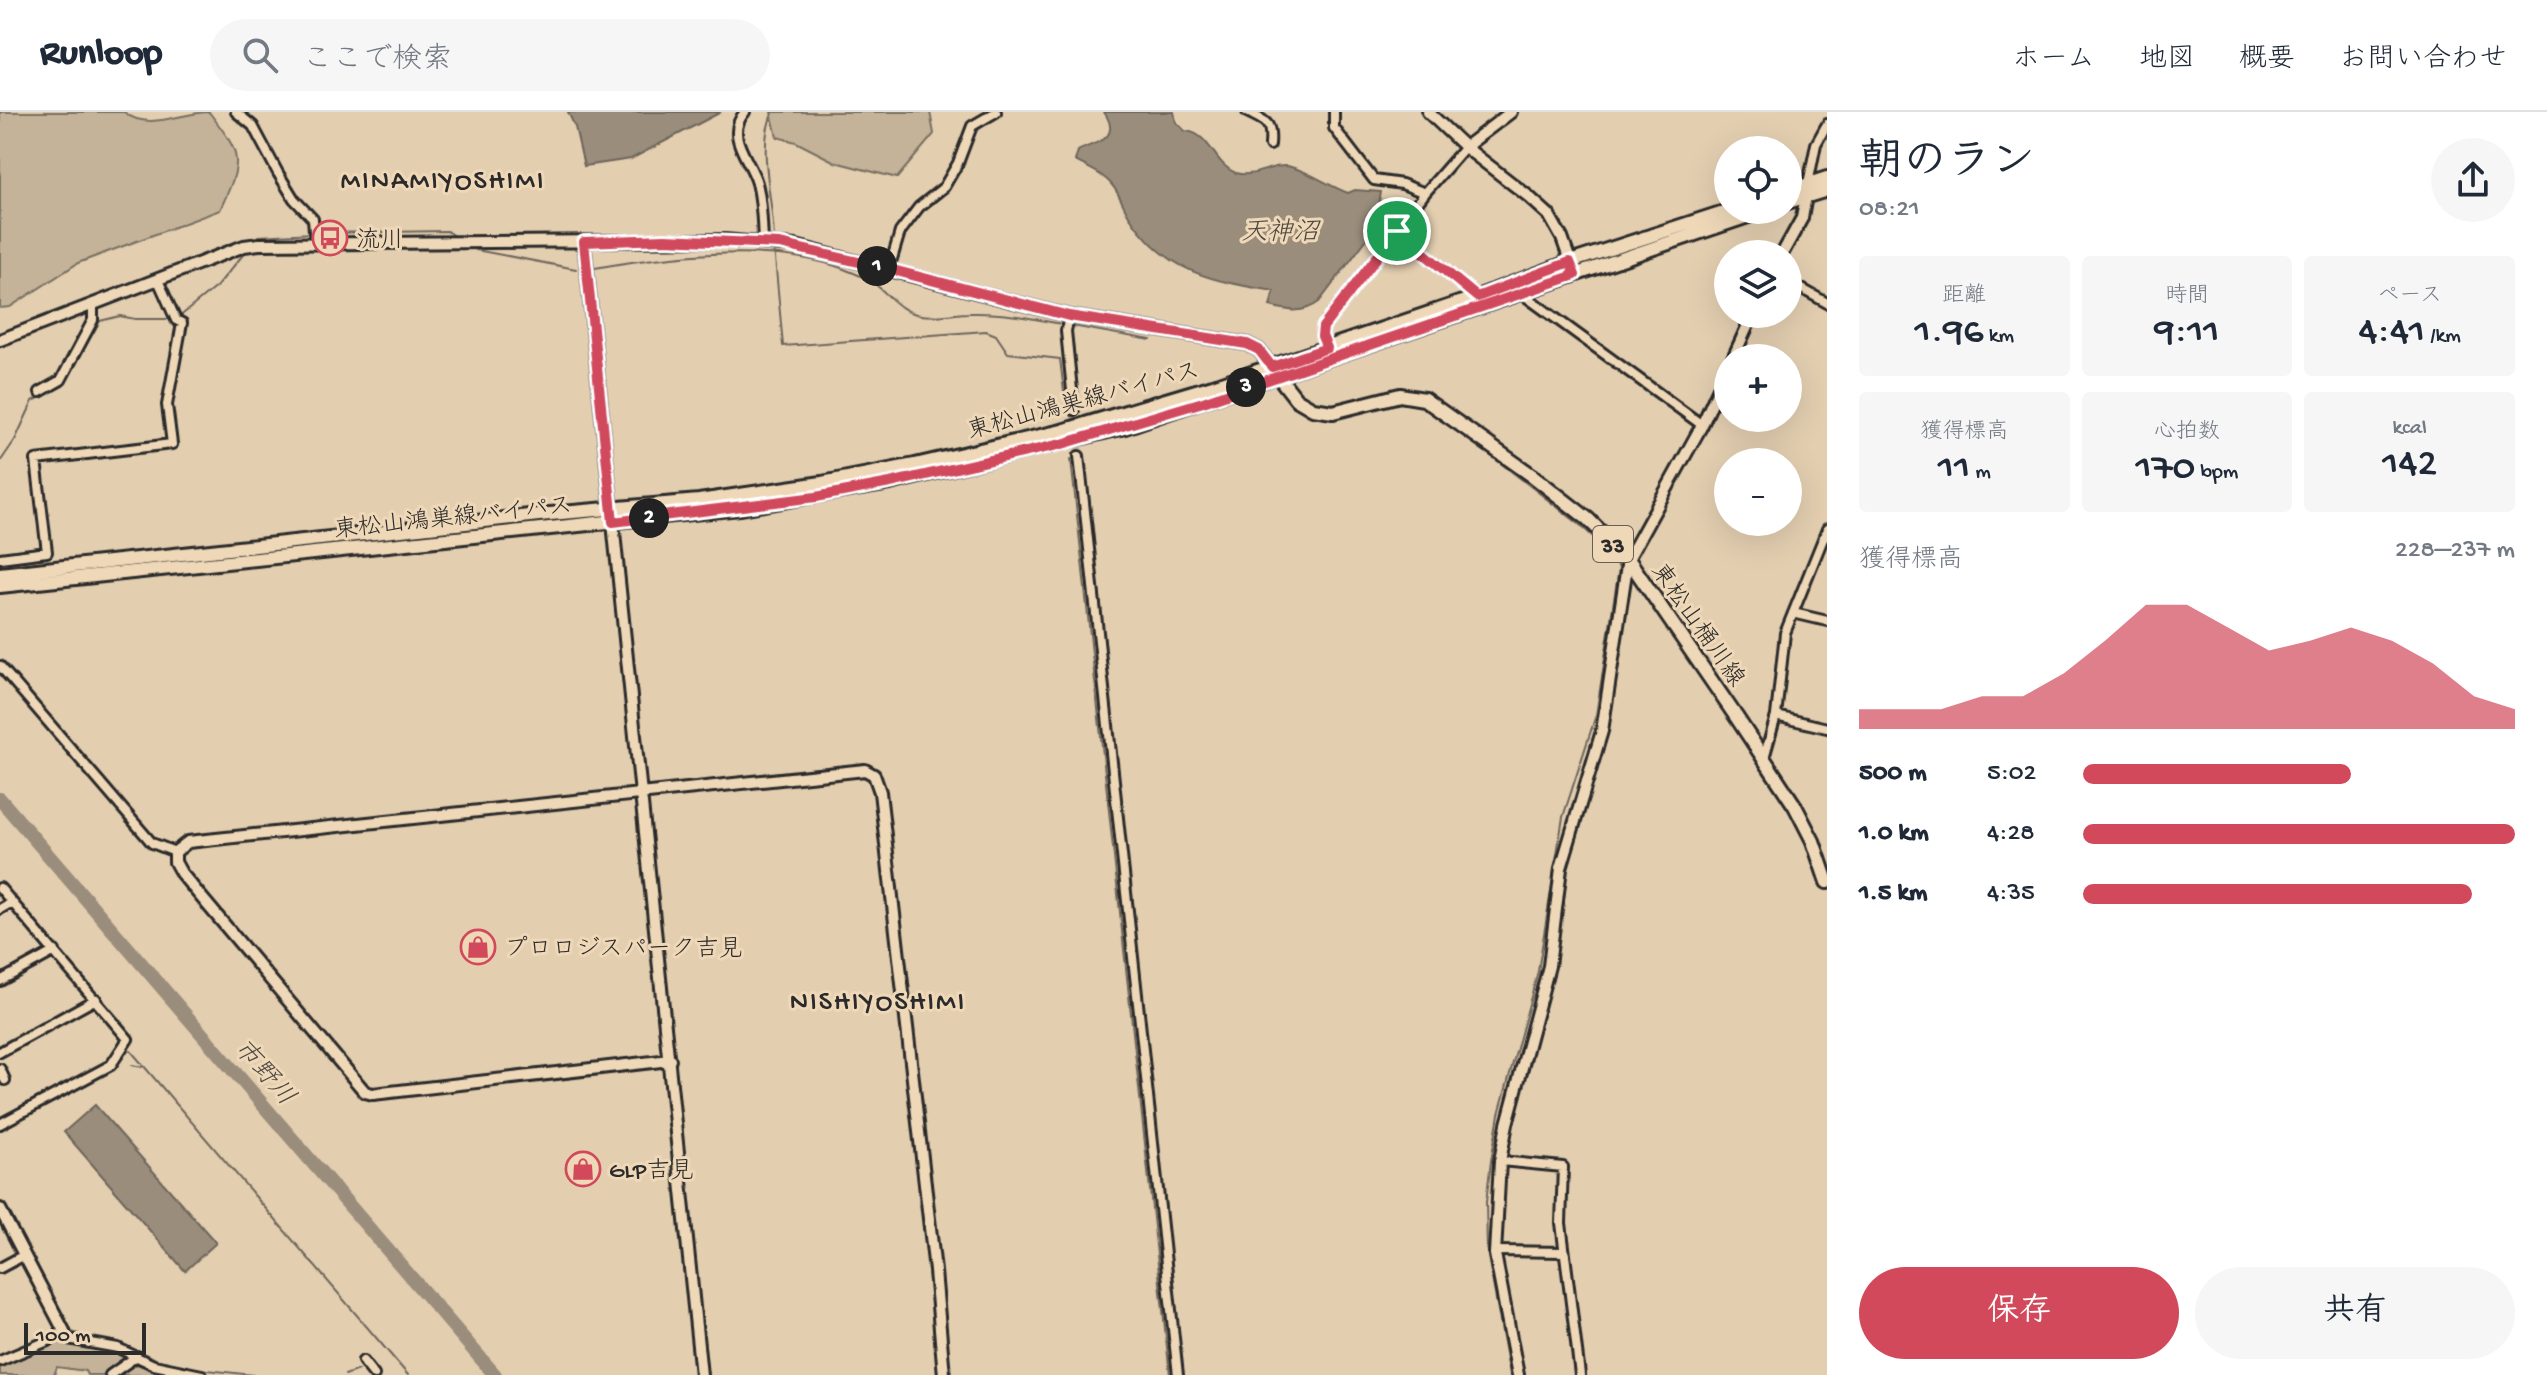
<!DOCTYPE html>
<html lang="ja">
<head>
<meta charset="utf-8">
<style>
	body { margin:0; font-family:"Gochi Hand","Klee One",sans-serif; background:#f6f6f7; color:#1f2937; height:100vh; display:flex; flex-direction:column; font-size:30px; white-space:nowrap }
	* { box-sizing:border-box; margin:0 }
	p { font-size:26px; color:#747a83 }
	.icon { flex:none; width:44px; height:44px; fill:none; stroke:currentColor; stroke-width:2; stroke-linecap:round; stroke-linejoin:round }
	.map { position:relative; flex:1; overflow:hidden }
	.drawer { display:flex; flex-direction:column; background:#fff; width:720px }
	.drawer>* { flex:none }
	.tools { position:absolute; left:1714px; top:24px; display:grid; gap:16px }
	.tools a { display:grid; place-items:center; width:88px; height:88px; border-radius:50%; background:#fff; box-shadow:0 8px 32px #0002; font-size:40px }
	.scale { position:absolute; left:24px; bottom:20px; width:122px; box-sizing:border-box; padding-left:8px; border:4px solid #2b2b2b; border-top:0; font-size:22px; line-height:28px; white-space:nowrap; color:#2b2b2b; -webkit-text-stroke:6px #efd8b8; paint-order:stroke }
	.pin { position:absolute; display:grid; place-items:center; width:68px; height:68px; color:#fff; margin:-34px; border:4px solid #fff; border-radius:50%; box-shadow:0 2px 8px #0007 }
	.km { position:absolute; width:40px; height:40px; margin:-20px; border-radius:50%; background:#222; color:#fff; font-size:22px; line-height:40px; text-align:center }
	.round { display:grid; place-items:center; flex:none; width:84px; height:84px; border-radius:42px; background:#f6f6f7 }
	.overview { display:flex; align-items:center; justify-content:space-between; height:136px; padding:0 32px }
	h1 { font-size:44px; font-weight:600; line-height:60px }
	.figures { display:grid; grid-template-columns:repeat(3,1fr); gap:12px; height:136px; padding:8px 32px }
	.figures div { display:grid; align-content:center; border-radius:8px; background:#f6f6f7; text-align:center }
	.figures b { font-size:40px; font-weight:600 }
	.figures small { font-size:22px; font-weight:400 }
	.figures p { font-size:22px }
	.chart { height:224px; padding:16px 32px }
	.chart p { display:flex; justify-content:space-between }
	.chart svg { width:100%; height:144px; margin-top:8px; fill:#d1495b; opacity:.7 }
	.action { display:flex; gap:16px; margin-top:auto; padding:16px 32px }
	.action a { flex:1; height:92px; border-radius:48px; background:#d1495b; color:#fff; font-size:32px; font-weight:600; line-height:92px; text-align:center }
	.action a+a { background:#f6f6f7; color:#1f2937 }
	ul { padding:0 32px; list-style:none; font-size:26px }
	li { display:grid; grid-template-columns:128px 96px 1fr; align-items:center; height:60px }
	li i { height:20px; border-radius:10px; background:#d1495b }
	header { display:flex; align-items:center; gap:48px; box-sizing:border-box; height:112px; padding:0 40px; background:#fff; border-bottom:2px solid #e0e1e3 }
	header strong { font-size:38px }
	nav { display:flex; gap:44px; margin-inline-start:auto; font-size:28px }
	.search { width:560px; height:72px; background:#f6f6f7; display:flex; align-items:center; gap:20px; box-sizing:border-box; padding:0 28px; border-radius:44px; color:#747a83; font-size:30px }
	main { display:flex; flex:1; min-height:0 }
	.map>svg:first-child { display:block }
</style>
</head>
<body>
<header>
<strong>Runloop</strong>
<div class="search"><svg class="icon" aria-label="search" viewBox="0 0 24 24"><circle cx="10" cy="10" r="6"/><path d="M15 15l6 6"/></svg>ここで検索</div>
<nav><a>ホーム</a><a>地図</a><a>概要</a><a>お問い合わせ</a></nav>
</header>
<main>
<div class="map">
<svg width="1827" height="1263" viewBox="0 0 1827 1263">
	<rect width="100%" height="100%" fill="#e3ceb0"/>
	<filter id="ink" filterUnits="userSpaceOnUse"><feTurbulence type="fractalNoise" baseFrequency=".0125" numOctaves="2"/><feDisplacementMap in="SourceGraphic" scale="16" xChannelSelector="R" yChannelSelector="G"/><feConvolveMatrix kernelMatrix="1 2 1 2 8 2 1 2 1" color-interpolation-filters="sRGB"/></filter>
	<g filter="url(#ink)">
		<path fill="#c4b399" stroke="#786f62" stroke-width="2" d="M0 0H124C147 20 183 0 209 0 243 44 243 48 220 98L78 151 10 195 0 196Z
			M771 0H930L934 22 897 66 835 50 796 30 777 25Z
			M61 1228 119 1240 133 1251 172 1263H87L85 1259 57 1255 54 1263H0V1255Z"/>
		<path fill="#9a8d7b" stroke="#6e665b" stroke-width="2" d="M568 0H721L631 47 584 54 575 15Z
			M1104 0H1174L1176 10 1185 19C1211 21 1213 52 1236 61 1254 67 1274 50 1291 55 1310 60 1329 74 1348 81L1355 78 1381 80 1378 100 1369 124 1319 190C1303 202 1289 199 1270 194L1274 179C1213 169 1168 162 1130 105 1123 95 1120 82 1112 73 1103 62 1087 55 1075 49L1078 39C1094 30 1123 28 1104 0Z
			M95 993 216 1131 185 1159 64 1020Z"/>
		<g fill="none" stroke-linecap="round" stroke-linejoin="round">
			<path stroke="#6e665b" stroke-width="2" d="M773 0C756 34 774 91 774 129
				M319 121 447 119 458 127
				M257 127 259 124 313 121
				M470 134 476 138 576 157
				M774 135 783 234 986 219 996 223 1008 241 1060 247 1066 296
				M595 156C668 143 774 130 844 157 856 162 866 165 876 173 891 185 901 200 921 203 936 206 955 201 970 201 1002 200 1031 206 1061 212
				M178 206 217 174 247 138
				M1072 214 1151 228
				M1454 315 1579 412 1612 442 1619 456 1596 603 1563 705 1538 859 1499 1002 1491 1049 1486 1090 1487 1139 1510 1263
				M1071 347 1170 1263
				M0 350 15 328 33 289 63 274 100 209 120 204 135 207H172
				M0 782 4 787
				M13 798 43 833
				M56 848 87 885
				M98 899 120 926
				M131 939 408 1263
				M132 953 142 955
				M0 1017 112 957
				M33 1145 72 1220 96 1228
				M0 1162 19 1153
				M149 1246 198 1257 253 1263
				M345 1263 358 1258"/>
			<path stroke="#9a8d7b" stroke-width="14" d="M0 687 495 1263"/>
			<path stroke="#bead95" stroke-width="8" stroke-dasharray="8 4" stroke-linecap="butt" d="M1074 298 1079 344"/>
			<g stroke="#2b2b2b" stroke-width="14">
				<path id="minor" d="M236 0 253 14 278 61 294 87 313 107 315 131
					M745 0C724 24 750 47 757 71 762 90 762 110 763 130
					M1247 0C1266 10 1272 9 1270 33
					M1334 0V16L1374 68 1402 72 1425 81
					M1808 72 1816 32 1827 12
					M1397 119 1477 185
					M889 157 900 120 919 95 944 75 958 51 972 14 996 0
					M1788 169 1827 191
					M1521 181 1702 313
					M1069 204 1066 219 1074 298
					M1327 236 1322 224 1323 215 1425 81 1465 35
					M40 280 61 268 93 208V194
					M1079 344 1178 1263
					M0 446 47 440 36 348 172 332 167 293 182 211 176 208 158 168
					M1793 501 1827 509
					M0 554 152 731 175 740
					M1776 604 1827 616
					M1764 646 1776 604 1785 521 1827 417
					M0 776 128 927 111 953 0 1012
					M0 797 12 790
					M0 869 55 839
					M0 940 96 887
					M0 957 5 968
					M1500 1049 1563 1055 1561 1111 1580 1263
					M1495 1139 1564 1140
					M0 1156 24 1143
					M0 1249 62 1223 64 1219 68 1227 118 1236 154 1253 202 1263
					M363 1249 374 1263
					M110 1263 137 1244"/>
			</g>
			<g stroke="#2b2b2b" stroke-width="16">
				<path id="tertiary" d="M1428 0 1465 35 1528 84 1549 103 1562 126 1573 157
					M1465 35 1511 0
					M584 130 701 1263
					M1782 142 1802 106 1807 78
					M0 228 244 134 259 132 725 128 796 134 1069 204 1247 232 1259 238 1272 255
					M1733 246 1753 202
					M670 948 373 982 365 980 181 761 175 750V740L188 730 865 658 874 663 880 680 935 1159 944 1263
					M0 1097 64 1219
					M1518 1263 1495 1142 1500 1049 1507 1012 1549 854 1561 756 1602 619 1628 447 1702 313 1728 256"/>
			</g>
			<g stroke="#2b2b2b" stroke-width="18">
				<path id="primary" d="M1788 79 1827 66
					M1788 90 1827 78
					M1275 260 1296 287 1313 297 1333 300 1400 283 1424 287 1533 364 1588 407 1628 447 1737 606 1795 694 1813 729 1827 770
					M0 462 539 403 699 389 822 371 915 353 1062 319 1213 274 1477 185 1570 150 1730 98
					M0 474 740 396 890 371 1125 315 1766 98"/>
			</g>
			<use href="#minor" stroke="#efd8b8" stroke-width="8"/>
			<use href="#tertiary" stroke="#efd8b8" stroke-width="10"/>
			<use href="#primary" stroke="#efd8b8" stroke-width="12"/>
		</g>
	</g>
	<g fill="none" stroke-linecap="round" stroke-linejoin="round" filter="url(#ink)">
		<g stroke="#fff" stroke-width="16">
			<path id="route" d="M1397 119 1477 185 1570 150 1575 163 1203 290 1062 332 890 371 816 385 613 410 584 130 665 127 780 132 889 157 1069 204 1247 232 1259 238 1272 255 1327 236 1322 224 1323 215Z"/>
		</g>
		<use href="#route" stroke="#d1495b" stroke-width="10"/>
	</g>
	<defs>
		<g id="bus-ring" transform="scale(1.8)"><circle r="9.5" fill="#efd8b8" stroke="#d1495b" stroke-width="1.5"/><path d="M-5-6H5V4H4V6H2V4H-2V6H-4V4H-5ZM-3.5-4V0h7V-4ZM-3.5 1.2v1.5H-2V1.2ZM2 1.2v1.5H3.5V1.2Z" fill="#d1495b"/></g>
		<g id="shop-ring" transform="scale(1.8)"><circle r="9.5" fill="#efd8b8" stroke="#d1495b" stroke-width="1.5"/><path d="M-5-2.5h2.3a2.7 3.5 0 0 1 5.4 0H5L5.5 6h-11ZM-1.5-2.5h3a1.5 2.3 0 0 0-3 0Z" fill="#d1495b"/></g>
	</defs>
	<g fill-rule="evenodd">
		<use href="#bus-ring" x="330" y="126"/>
		<use href="#shop-ring" x="478" y="835"/>
		<use href="#shop-ring" x="583" y="1057"/>
	</g>
	<g text-anchor="middle" stroke-width="6" stroke-linejoin="round" paint-order="stroke">
		<rect fill="#efd8b8" stroke="#665f55" stroke-width="2" x="1593" y="414" width="40" height="36" rx="6"/>
		<g font-size="22" font-weight="bold" fill="#2b2b2b">
			<text x="1613" y="440">33</text>
		</g>
		<g font-size="24" fill="#2b2b2b" stroke="#efd8b8" text-anchor="start">
			<text x="356" y="134">流川</text>
			<text x="504" y="843">プロロジスパーク吉見</text>
			<text x="609" y="1065">GLP吉見</text>
		</g>
		<g font-size="24" fill="#2b2b2b" stroke="#efd8b8">
			<text transform="translate(1083 287) rotate(-15)" y="8">東松山鴻巣線バイパス</text>
			<text transform="translate(453 404) rotate(-6)" y="8">東松山鴻巣線バイパス</text>
			<text transform="translate(1699 512) rotate(55)" y="8">東松山桶川線</text>
		</g>
		<g font-size="26" font-style="italic" fill="#4c4843" stroke="#efd8b8">
			<text x="1280" y="127">天神沼</text>
			<text transform="translate(266 959) rotate(49)" y="9">市野川</text>
		</g>
		<g font-size="28" letter-spacing="2" fill="#2b2b2b" stroke="#efd8b8">
			<text x="443" y="76">MINAMIYOSHIMI</text>
			<text x="878" y="897">NISHIYOSHIMI</text>
		</g>
	</g>
</svg>
<div class="tools">
<a><svg class="icon" aria-label="locate" viewBox="0 0 24 24"><circle cx="12" cy="12" r="6"/><path d="M12 2v4M12 18v4M2 12h4M18 12h4"/></svg></a>
<a><svg class="icon" aria-label="layers" viewBox="0 0 24 24"><path d="M12 4l9 5-9 5-9-5zM3 14l9 5 9-5"/></svg></a>
<a>+</a>
<a>−</a>
</div>
<div class="scale">100 m</div>
<div class="pin" style="left:1397px;top:119px;background:#1e9e55"><svg class="icon" aria-label="arrive" viewBox="0 0 24 24"><path d="M6 21V4h12l-3 4 3 4H6"/></svg></div>
<b class="km" style="left:877px;top:154px">1</b>
<b class="km" style="left:649px;top:406px">2</b>
<b class="km" style="left:1246px;top:275px">3</b>
</div>
<section class="drawer">
<div class="overview"><div><h1>朝のラン</h1><p>08:21</p></div><a class="round"><svg class="icon" aria-label="share" viewBox="0 0 24 24"><path d="M12 15V3M7 8l5-5 5 5M5 13v7h14v-7"/></svg></a></div>
<div class="figures">
<div><p>距離</p><b>1.96<small> km</small></b></div>
<div><p>時間</p><b>9:11</b></div>
<div><p>ペース</p><b>4:41<small> /km</small></b></div>
</div>
<div class="figures">
<div><p>獲得標高</p><b>11<small> m</small></b></div>
<div><p>心拍数</p><b>170<small> bpm</small></b></div>
<div><p>kcal</p><b>142</b></div>
</div>
<div class="chart"><p><span>獲得標高</span>228–237 m</p>
<svg viewBox="0 0 160 44" preserveAspectRatio="none"><path d="M0 44V38L10 38L20 38L30 34L40 34L50 27L60 17L70 6L80 6L90 13L100 20L110 17L120 13L130 17L140 24L150 34L160 38V44z"/></svg>
</div>
<ul>
<li><b>500 m</b>5:02<i style="width:62%"></i></li>
<li><b>1.0 km</b>4:28<i style="width:100%"></i></li>
<li><b>1.5 km</b>4:35<i style="width:90%"></i></li>
</ul>
<div class="action"><a>保存</a><a>共有</a></div>
</section>
</main>
</body>
</html>
